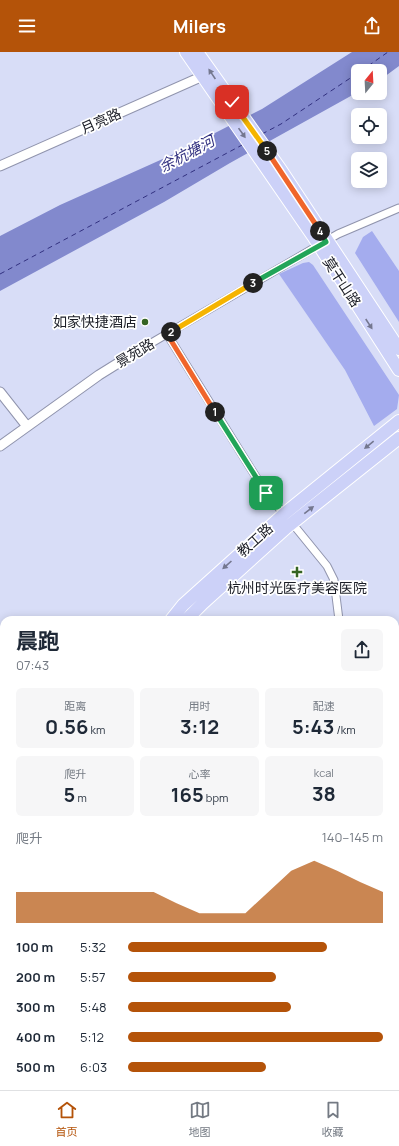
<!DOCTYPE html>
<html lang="zh">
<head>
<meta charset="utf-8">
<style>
	body { margin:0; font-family:Manrope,"Noto Sans SC",sans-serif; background:#f6f6f7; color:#1f2937; height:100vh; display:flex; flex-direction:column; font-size:15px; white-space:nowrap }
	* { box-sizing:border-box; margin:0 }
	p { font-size:13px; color:#747a83 }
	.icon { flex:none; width:22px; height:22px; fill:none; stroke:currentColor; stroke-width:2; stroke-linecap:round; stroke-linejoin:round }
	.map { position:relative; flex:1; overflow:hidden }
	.panel { position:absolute; left:0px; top:564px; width:399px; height:474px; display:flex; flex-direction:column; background:#fff; border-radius:12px 12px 0 0; box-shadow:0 2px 10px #0003 }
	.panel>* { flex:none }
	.needle { width:26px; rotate:18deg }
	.buttons { position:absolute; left:351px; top:12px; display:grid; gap:8px }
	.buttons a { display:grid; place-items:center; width:36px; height:36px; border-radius:6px; background:#fff; box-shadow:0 2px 10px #0003; font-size:20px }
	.pin { position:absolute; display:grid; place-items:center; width:34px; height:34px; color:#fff; margin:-17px; border-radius:8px; box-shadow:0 2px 6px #0006 }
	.km { position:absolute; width:20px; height:20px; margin:-10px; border-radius:50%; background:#222; color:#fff; font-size:11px; line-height:20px; text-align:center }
	.round { display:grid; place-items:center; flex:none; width:42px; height:42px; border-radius:6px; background:#f6f6f7 }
	.head { display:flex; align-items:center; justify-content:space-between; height:68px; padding:0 16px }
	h1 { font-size:22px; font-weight:700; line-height:30px }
	.metrics { display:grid; grid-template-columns:repeat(3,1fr); gap:6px; height:68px; padding:4px 16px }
	.metrics div { display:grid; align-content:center; border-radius:6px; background:#f6f6f7; text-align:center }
	.metrics b { font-size:20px; font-weight:700 }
	.metrics small { font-size:11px; font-weight:400 }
	.metrics p { font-size:11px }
	.chart { height:112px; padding:8px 16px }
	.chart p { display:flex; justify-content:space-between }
	.chart svg { width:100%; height:72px; margin-top:4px; fill:#b45309; opacity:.7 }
	ul { padding:0 16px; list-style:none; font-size:13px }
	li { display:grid; grid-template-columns:64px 48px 1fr; align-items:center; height:30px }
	li i { height:10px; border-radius:5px; background:#b45309 }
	header { display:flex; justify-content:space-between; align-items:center; height:52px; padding:0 16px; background:#b45309; color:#fff; font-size:18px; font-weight:700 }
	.tabs { display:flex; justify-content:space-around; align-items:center; height:56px; border-top:1px solid #e0e1e3; background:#fff; font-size:11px; color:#747a83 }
	.tabs a { display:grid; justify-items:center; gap:2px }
	.tabs .on { color:#b45309 }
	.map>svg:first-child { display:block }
</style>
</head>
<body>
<header><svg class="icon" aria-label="menu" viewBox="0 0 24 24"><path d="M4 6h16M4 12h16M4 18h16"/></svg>Milers<svg class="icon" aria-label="share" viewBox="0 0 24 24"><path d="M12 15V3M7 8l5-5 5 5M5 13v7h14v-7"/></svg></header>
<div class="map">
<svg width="399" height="1038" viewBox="0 0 399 1038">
	<rect width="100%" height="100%" fill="#d8ddf7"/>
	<path fill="#a4acee" d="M372 179 399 219V270L355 201 363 185Z
		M309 210 313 213 399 343 397 357 374 374 345 318 279 222 303 211Z"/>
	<path fill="#8289cd" d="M352 0H399V14L380 28V19H358V40L230 111 164 150 0 239V184L60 153 176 101 262 57Z
		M120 1034H219L273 1038H138Z"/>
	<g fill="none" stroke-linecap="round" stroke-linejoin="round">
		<path stroke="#323180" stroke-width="1" stroke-dasharray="5 4" stroke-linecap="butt" d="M361 19 388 0
			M262 82 281 72 358 21
			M0 222 244 92"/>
		<g stroke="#9094ad" stroke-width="9">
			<path id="minor" d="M167 282 266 441 284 462
				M136 300 338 182 399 156
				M292 471 327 514 334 528 339 568
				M395 665 399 664
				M0 673H4
				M395 807 399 819
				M395 861H399
				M269 1038 270 1034"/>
		</g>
		<g stroke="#9094ad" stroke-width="11">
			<path id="tertiary" d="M0 114 203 24
				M0 340 26 373
				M0 394 99 323 136 300"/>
		</g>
		<g stroke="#9094ad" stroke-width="12">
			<path id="secondary" d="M395 1017 399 1018"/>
		</g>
		<g stroke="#fff" stroke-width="14">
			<path id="primary" d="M186 0 313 184 399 318
				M197 0 281 118 399 297
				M171 568 183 553 284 462 399 369
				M186 568 203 551 286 476 399 386
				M0 889 4 892
				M0 905 4 908
				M395 1002H399
				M395 1028H399
				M141 1038 142 1034
				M157 1038 159 1034"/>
		</g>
		<use href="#minor" stroke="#fff" stroke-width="7"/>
		<use href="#tertiary" stroke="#fff" stroke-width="9"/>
		<use href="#secondary" stroke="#e6e8fb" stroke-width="10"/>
		<use href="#primary" stroke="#ccd1f8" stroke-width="12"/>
	</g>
	<defs><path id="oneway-solid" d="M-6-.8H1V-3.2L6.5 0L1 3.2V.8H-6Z"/></defs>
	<g fill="#74778f">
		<use href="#oneway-solid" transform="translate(212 22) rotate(-124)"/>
		<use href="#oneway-solid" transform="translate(242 81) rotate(55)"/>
		<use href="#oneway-solid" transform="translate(369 272) rotate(57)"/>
		<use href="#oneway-solid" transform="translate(369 393) rotate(141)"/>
		<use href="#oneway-solid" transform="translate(309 458) rotate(-38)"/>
		<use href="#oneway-solid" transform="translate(227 513) rotate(138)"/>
	</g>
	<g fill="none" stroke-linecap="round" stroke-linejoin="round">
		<g stroke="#fff" stroke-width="8">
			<path id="split-1" d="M215 360 266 441"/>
		</g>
		<g stroke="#fff" stroke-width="8">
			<path id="split-2" d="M171 280 167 282 215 360"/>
		</g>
		<g stroke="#fff" stroke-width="8">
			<path id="split-3" d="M171 280 253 231"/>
		</g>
		<g stroke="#fff" stroke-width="8">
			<path id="split-4" d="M253 231 326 190 320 179"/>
		</g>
		<g stroke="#fff" stroke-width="8">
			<path id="split-5" d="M267 99 320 179"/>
		</g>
		<g stroke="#fff" stroke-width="8">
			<path id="split-6" d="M232 50 267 99"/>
		</g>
		<use href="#split-1" stroke="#22a559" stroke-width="5"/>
		<use href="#split-2" stroke="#f0652b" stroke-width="5"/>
		<use href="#split-3" stroke="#f5b400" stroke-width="5"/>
		<use href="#split-4" stroke="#22a559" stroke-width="5"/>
		<use href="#split-5" stroke="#f0652b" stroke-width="5"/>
		<use href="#split-6" stroke="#f5b400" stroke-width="5"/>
	</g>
	<g fill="#356423" stroke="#fff" stroke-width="1.5">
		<circle cx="145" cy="270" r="4"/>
		<path d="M295 514h4v4h4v4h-4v4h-4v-4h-4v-4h4z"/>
	</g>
	<g text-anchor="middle" stroke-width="3.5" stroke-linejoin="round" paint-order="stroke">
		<g font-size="14" fill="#1b1d26" stroke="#fff">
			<text transform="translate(101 69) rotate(-24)" y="5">月亮路</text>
			<text transform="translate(342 230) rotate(57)" y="5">莫干山路</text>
			<text transform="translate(135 301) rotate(-31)" y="5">景苑路</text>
			<text transform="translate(255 488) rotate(-42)" y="5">教工路</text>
		</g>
		<g font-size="14" fill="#1b1d26" stroke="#fff" text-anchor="end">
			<text x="137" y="275">如家快捷酒店</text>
			<text x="297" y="541" text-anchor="middle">杭州时光医疗美容医院</text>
		</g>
		<g font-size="15" font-style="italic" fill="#323180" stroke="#fff">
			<text transform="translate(187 102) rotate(-28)" y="5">余杭塘河</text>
		</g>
	</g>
</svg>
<div class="buttons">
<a><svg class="needle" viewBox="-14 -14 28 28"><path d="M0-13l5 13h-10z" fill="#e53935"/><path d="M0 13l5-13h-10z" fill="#747a83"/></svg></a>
<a><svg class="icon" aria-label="locate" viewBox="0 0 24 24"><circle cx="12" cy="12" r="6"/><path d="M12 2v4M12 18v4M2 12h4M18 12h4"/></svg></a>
<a><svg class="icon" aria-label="layers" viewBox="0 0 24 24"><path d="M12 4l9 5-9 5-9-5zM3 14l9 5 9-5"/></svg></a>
</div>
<div class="pin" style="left:266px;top:441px;background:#1e9e55"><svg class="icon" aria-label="arrive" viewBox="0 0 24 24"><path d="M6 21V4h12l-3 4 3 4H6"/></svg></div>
<div class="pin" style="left:232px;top:50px;background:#d93025"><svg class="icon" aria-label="check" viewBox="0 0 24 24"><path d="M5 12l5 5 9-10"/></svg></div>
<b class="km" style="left:215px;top:360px">1</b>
<b class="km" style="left:171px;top:280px">2</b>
<b class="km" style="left:253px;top:231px">3</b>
<b class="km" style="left:320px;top:179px">4</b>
<b class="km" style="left:267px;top:99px">5</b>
<section class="panel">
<div class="head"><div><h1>晨跑</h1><p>07:43</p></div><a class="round"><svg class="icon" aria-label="share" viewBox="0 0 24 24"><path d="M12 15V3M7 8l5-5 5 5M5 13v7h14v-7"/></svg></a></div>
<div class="metrics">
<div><p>距离</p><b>0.56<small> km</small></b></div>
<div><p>用时</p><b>3:12</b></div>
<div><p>配速</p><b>5:43<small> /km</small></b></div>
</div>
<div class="metrics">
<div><p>爬升</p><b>5<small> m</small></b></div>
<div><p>心率</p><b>165<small> bpm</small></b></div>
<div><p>kcal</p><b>38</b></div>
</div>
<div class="chart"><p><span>爬升</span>140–145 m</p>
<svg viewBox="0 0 160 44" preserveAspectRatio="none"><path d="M0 44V25L10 25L20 25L30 25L40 25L50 25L60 25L70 32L80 38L90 38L100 38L110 25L120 12L130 6L140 12L150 19L160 25V44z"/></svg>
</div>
<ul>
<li><b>100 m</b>5:32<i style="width:78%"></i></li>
<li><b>200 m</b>5:57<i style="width:58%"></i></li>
<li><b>300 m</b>5:48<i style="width:64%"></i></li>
<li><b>400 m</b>5:12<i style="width:100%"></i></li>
<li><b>500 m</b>6:03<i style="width:54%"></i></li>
</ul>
</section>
</div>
<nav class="tabs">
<a class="on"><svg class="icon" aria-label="home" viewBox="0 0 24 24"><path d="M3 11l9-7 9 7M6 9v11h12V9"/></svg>首页</a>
<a><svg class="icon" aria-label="map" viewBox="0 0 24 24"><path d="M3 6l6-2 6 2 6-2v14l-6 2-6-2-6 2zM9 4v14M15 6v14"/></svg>地图</a>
<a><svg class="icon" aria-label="saved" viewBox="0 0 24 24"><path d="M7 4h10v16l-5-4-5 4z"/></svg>收藏</a>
</nav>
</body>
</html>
